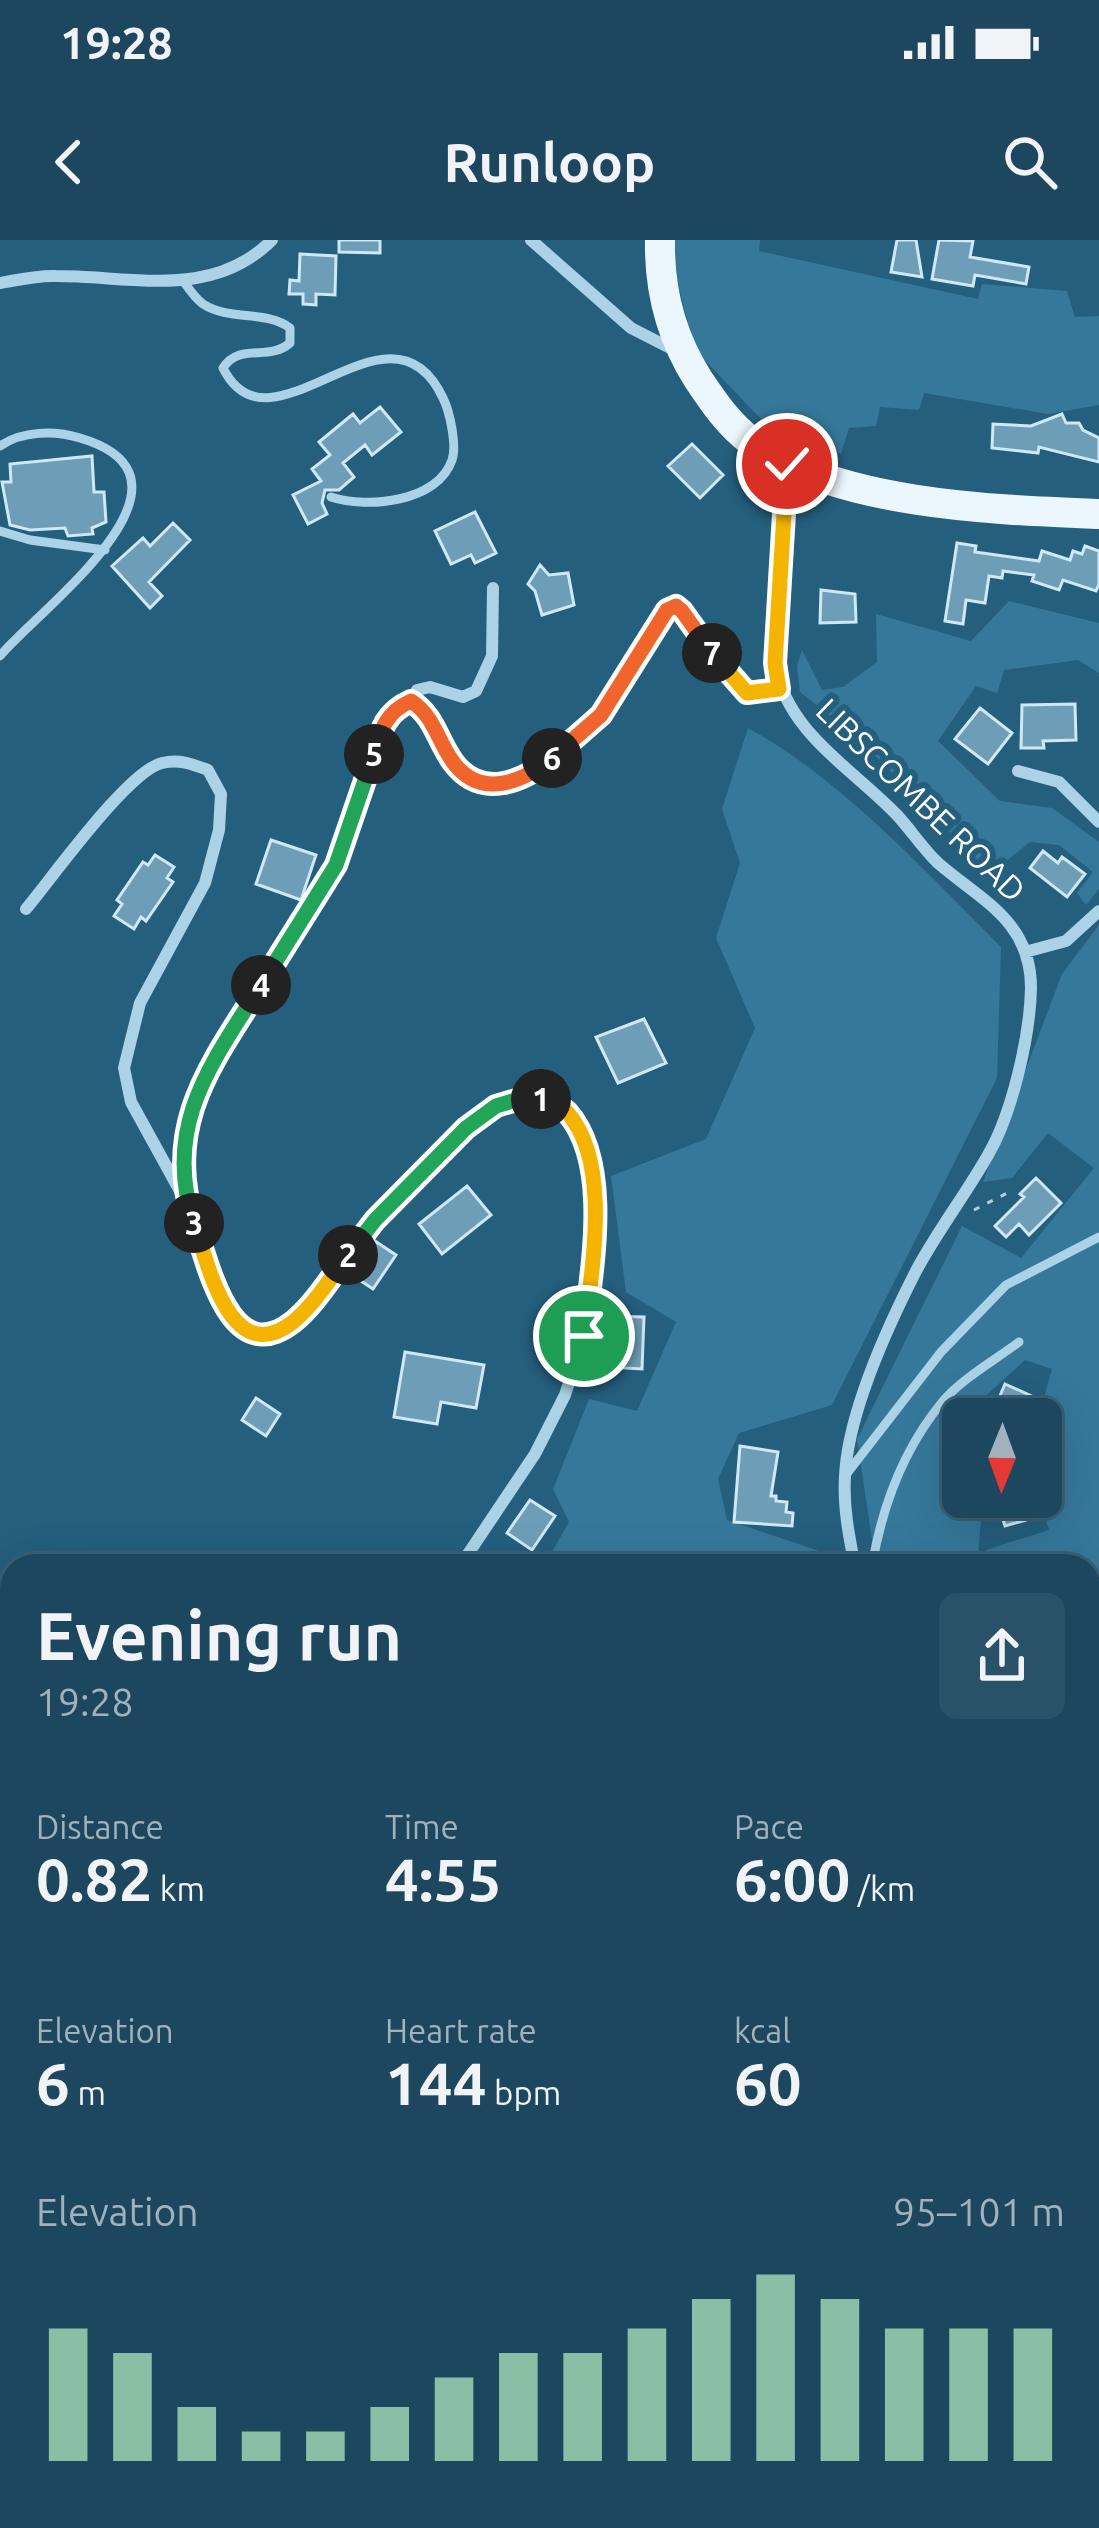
<!DOCTYPE html>
<html lang="en">
<head>
<meta charset="utf-8">
<style>
	body { margin:0; font-family:Ubuntu,sans-serif; background:#295167; color:#f1f3f6; height:100vh; display:flex; flex-direction:column; font-size:45px; white-space:nowrap }
	* { box-sizing:border-box; margin:0 }
	p { font-size:39px; color:#a0b2bc }
	.icon { flex:none; width:66px; height:66px; fill:none; stroke:currentColor; stroke-width:2; stroke-linecap:round; stroke-linejoin:round }
	.map { position:relative; flex:1; overflow:hidden }
	.side { position:absolute; left:0px; top:1314px; width:1101px; height:975px; display:flex; flex-direction:column; background:#1c475e; border-radius:36px 36px 0 0; box-shadow:0 12px 48px #0002,0 0 0 3px #3a5f73 }
	.side>* { flex:none }
	.needle { width:78px; rotate:181deg }
	.buttons { position:absolute; left:942px; top:1158px; display:grid; gap:24px }
	.buttons a { display:grid; place-items:center; width:120px; height:120px; border-radius:18px; background:#1c475e; box-shadow:0 12px 48px #0002,0 0 0 3px #3a5f73; font-size:60px }
	.pin { position:absolute; display:grid; place-items:center; width:102px; height:102px; color:#fff; margin:-51px; border:6px solid #fff; border-radius:50%; box-shadow:0 3px 12px #0007 }
	.km { position:absolute; width:60px; height:60px; margin:-30px; border-radius:50%; background:#222; color:#fff; font-size:33px; line-height:60px; text-align:center }
	.round { display:grid; place-items:center; flex:none; width:126px; height:126px; border-radius:18px; background:#295167 }
	.overview { display:flex; align-items:center; justify-content:space-between; height:204px; padding:0 36px }
	h1 { font-size:66px; font-weight:700; line-height:90px }
	.metrics { display:grid; grid-template-columns:repeat(3,1fr); gap:18px; height:204px; padding:12px 36px }
	.metrics div { display:grid; align-content:center }
	.metrics b { font-size:60px; font-weight:700 }
	.metrics small { font-size:33px; font-weight:400 }
	.metrics p { font-size:33px }
	.chart { height:336px; padding:24px 36px }
	.chart p { display:flex; justify-content:space-between }
	.chart svg { width:100%; height:216px; margin-top:12px; stroke:#8abfa5; stroke-width:6 }
	.status { display:flex; justify-content:space-between; align-items:center; height:84px; padding:0 60px; background:#1c475e; direction:ltr }
	.status svg { height:33px; fill:currentColor }
	header { display:flex; justify-content:space-between; align-items:center; height:156px; padding:0 36px; background:#1c475e; font-size:54px; font-weight:700 }
	.map>svg:first-child { display:block }
</style>
</head>
<body>
<div class="status"><b>19:28</b><svg viewBox="0 0 49 12"><path d="M0 12V9h3v3zM5 12V6h3v6zM10 12V3h3v9zM15 12V0h3v12zM26 1h20v11H26zM47 4h2v5h-2z"/></svg></div>
<header><svg class="icon" aria-label="back" viewBox="0 0 24 24"><path d="M15 5l-7 7 7 7"/></svg>Runloop<svg class="icon" aria-label="search" viewBox="0 0 24 24"><circle cx="10" cy="10" r="6"/><path d="M15 15l6 6"/></svg></header>
<div class="map">
<svg width="1099" height="2288" viewBox="0 0 1099 2288">
	<rect width="100%" height="100%" fill="#255f7e"/>
	<path fill="#36789a" d="M670 0H760L759 11 978 59 982 44 1067 51 1075 77 1099 76V165L1048 174 924 153 919 170 880 167 876 186 849 188 841 214 760 178 695 110 670 14Z
		M1009 361 1099 383V433L1078 420 1004 430 997 453 976 446 938 501 1000 561 1052 568 1099 602V649L1086 665 1077 653 1093 632 1059 605 1030 602 990 634 859 499 800 452 797 426 802 410 822 450 843 447 877 422 876 374 971 401Z
		M748 488C840 538 927 633 1001 707L997 838 832 1165 739 1193 718 1239 727 1280 819 1311 826 1326H784L767 1311 729 1312 724 1326H544L569 1282 553 1249 589 1159 637 1171 676 1082 626 1052 611 936 706 899 755 788 716 698 740 623 722 569Z
		M1099 685V1494L1089 1482V1326H996L986 1310 1049 1290 1039 1257 1038 1179 1052 1129 1025 1120 969 1171V1179H963V1257H983L977 1326H876L857 1199 962 986 1021 1018 1094 928 1048 893 1012 938 983 942 1062 734Z
		M1089 1803 1099 1805V2022L1089 2016Z
		M1099 2077V2254H1089V2094Z
		M769 2277H895L893 2288H773Z"/>
	<path fill="#6e9eb7" stroke="#cee8f5" stroke-width="3" d="M339 0H380V13L339 12Z
		M897 0H916L922 37 891 32Z
		M939 0 973 1 970 17 1029 27 1026 44 975 35 973 46 932 39Z
		M300 14 336 16 335 55 316 54V65L303 64V54H289L290 40 299 41Z
		M380 167 401 192 372 215 365 205 343 223 354 237 339 250H325L322 263 327 274 308 284 293 255 321 241 312 229 330 215 319 202 353 174 360 183Z
		M1062 174 1066 183H1079L1083 190 1099 198V222L1039 207 1038 213 992 208 993 184 1031 186Z
		M692 204 723 235 700 258 668 226Z
		M92 216 94 252H104L106 282 92 288 93 294 68 296 65 288 30 290 10 285 2 242H11L10 224Z
		M475 272 496 313 475 323 471 315 451 324 435 291Z
		M173 283 190 300 149 342 162 356 150 368 112 326 143 298 150 306Z
		M957 303 976 306 975 312 1039 321 1042 311 1070 320 1073 311 1082 314 1085 306 1099 311V344L1096 351 1063 340 1059 350 1032 341 1034 335 1003 331 1002 338 989 336 985 363 966 360 963 384 945 381Z
		M540 325 549 335 568 333 574 365 542 375 535 351 528 344Z
		M821 350 855 354 856 382 820 383Z
		M1075 464 1076 500 1043 501 1044 508H1021L1022 465Z
		M980 468 1012 493 988 524 955 499Z
		M271 600 316 615 301 660 256 644Z
		M1043 611 1058 623 1062 617 1085 634 1067 657 1030 628Z
		M155 615 174 627 167 638 173 642 146 681 141 677 134 689 114 676 122 664 117 660 143 622 148 625Z
		M644 779 666 823 618 843 596 797Z
		M1036 938 1061 963 1029 995 1019 984 1006 997 995 986 1024 957 1020 954Z
		M467 946 491 975 442 1014 419 984Z
		M375 1001 396 1015 373 1049 352 1035Z
		M609 1076 644 1077 642 1129 607 1127Z
		M405 1112 484 1125 476 1168 441 1162 437 1184 394 1177Z
		M1005 1144 1036 1158 1029 1179H975L984 1160 996 1165Z
		M256 1158 280 1174 266 1196 242 1180Z
		M740 1206 778 1212 771 1256H776V1261L787 1262 786 1272 793 1273 792 1286 734 1282Z
		M996 1257H1026L1033 1278 1005 1286Z
		M530 1260 555 1276 532 1310 507 1293Z"/>
	<g fill="none" stroke-linecap="round" stroke-linejoin="round">
		<path stroke="#abd2e6" stroke-width="3" stroke-dasharray="6 9" stroke-linecap="butt" d="M974 970 1013 950"/>
		<path stroke="#abd2e6" stroke-width="9" d="M184 42C189 49 196 59 203 64 229 81 266 70 290 88V103C268 122 240 102 223 128 271 225 389 44 443 158 450 172 457 206 452 220 438 262 367 269 331 257
			M0 206C22 191 54 190 80 198 219 239 39 369 0 416
			M0 291 30 300 105 310
			M845 1236 941 1112 1006 1045 1099 997
			M872 1326C882 1267 904 1208 943 1161 963 1138 995 1120 1019 1102"/>
		<path stroke="#abd2e6" stroke-width="12" d="M531 0 631 88 676 111
			M0 43C18 40 38 35 56 36 133 36 212 60 272 0
			M787 224 775 423C786 492 851 527 897 575 911 590 923 609 938 623 982 661 1031 681 1031 748 1030 796 1012 874 988 915 966 954 938 990 916 1031 887 1088 848 1172 845 1236 843 1266 849 1297 855 1326
			M411 461 417 450 430 447 463 457 476 451 492 416 493 348
			M1018 531 1059 542 1099 582
			M26 669C52 638 128 531 162 523 180 519 192 524 208 530L221 554 219 590 205 643 140 763 124 828 131 862 185 960
			M1025 712 1066 701 1099 671
			M460 1326 535 1214 565 1155 584 1096 596 968 587 911 566 869 533 855 495 865 467 888 375 980 296 1080 277 1092 257 1095 236 1083 219 1055 189 967 184 917 185 886 194 859 223 801 316 663 336 625 381 488 393 469 411 461C442 481 445 532 480 544 517 556 582 499 603 472 628 440 645 403 666 370L676 366 747 453 779 449
			M0 1473 12 1486
			M1089 1632 1099 1648
			M1089 1661 1099 1667
			M0 1998 12 2007
			M1089 2028 1099 2034
			M1089 2071 1099 2057
			M1089 2265 1099 2264
			M752 2277 755 2288
			M1051 2277 1053 2288
			M304 2288 325 2277"/>
		<path stroke="#ecf6fd" stroke-width="30" d="M660 0C659 50 672 98 698 139 714 163 729 185 752 202 835 265 998 270 1099 274"/>
	</g>
	<g fill="none" stroke-linecap="round" stroke-linejoin="round">
		<g stroke="#fff" stroke-width="24">
			<path id="split-1" d="M541 859C549 862 561 866 567 872 613 924 591 1032 584 1096"/>
		</g>
		<g stroke="#fff" stroke-width="24">
			<path id="split-2" d="M348 1015 375 980 466 888 496 866 533 855 541 859"/>
		</g>
		<g stroke="#fff" stroke-width="24">
			<path id="split-3" d="M194 983C208 1023 230 1131 293 1082 315 1064 331 1037 348 1015"/>
		</g>
		<g stroke="#fff" stroke-width="24">
			<path id="split-4" d="M194 983C162 885 212 823 261 745"/>
		</g>
		<g stroke="#fff" stroke-width="24">
			<path id="split-5" d="M261 745 336 625 374 514"/>
		</g>
		<g stroke="#fff" stroke-width="24">
			<path id="split-6" d="M374 514C381 489 386 472 411 461 435 477 437 500 453 522 481 560 523 542 552 518"/>
		</g>
		<g stroke="#fff" stroke-width="24">
			<path id="split-7" d="M552 518 601 475 667 370 676 366 682 371 712 413"/>
		</g>
		<g stroke="#fff" stroke-width="24">
			<path id="split-8" d="M712 413 747 453 779 449 775 423 787 224"/>
		</g>
		<use href="#split-1" stroke="#f5b400" stroke-width="15"/>
		<use href="#split-2" stroke="#22a559" stroke-width="15"/>
		<use href="#split-3" stroke="#f5b400" stroke-width="15"/>
		<use href="#split-4" stroke="#22a559" stroke-width="15"/>
		<use href="#split-5" stroke="#22a559" stroke-width="15"/>
		<use href="#split-6" stroke="#f0652b" stroke-width="15"/>
		<use href="#split-7" stroke="#f0652b" stroke-width="15"/>
		<use href="#split-8" stroke="#f5b400" stroke-width="15"/>
	</g>
	<g text-anchor="middle" stroke-width="12" stroke-linejoin="round" paint-order="stroke">
		<g font-size="33" fill="#fff" stroke="#255f7e">
			<text transform="translate(921 560) rotate(44)" y="12">LIBSCOMBE ROAD</text>
		</g>
	</g>
</svg>
<div class="buttons">
<a><svg class="needle" viewBox="-14 -14 28 28"><path d="M0-13l5 13h-10z" fill="#e53935"/><path d="M0 13l5-13h-10z" fill="#a0b2bc"/></svg></a>
</div>
<div class="pin" style="left:584px;top:1096px;background:#1e9e55"><svg class="icon" aria-label="arrive" viewBox="0 0 24 24"><path d="M6 21V4h12l-3 4 3 4H6"/></svg></div>
<div class="pin" style="left:787px;top:224px;background:#d93025"><svg class="icon" aria-label="check" viewBox="0 0 24 24"><path d="M5 12l5 5 9-10"/></svg></div>
<b class="km" style="left:541px;top:859px">1</b>
<b class="km" style="left:348px;top:1015px">2</b>
<b class="km" style="left:194px;top:983px">3</b>
<b class="km" style="left:261px;top:745px">4</b>
<b class="km" style="left:374px;top:514px">5</b>
<b class="km" style="left:552px;top:518px">6</b>
<b class="km" style="left:712px;top:413px">7</b>
<section class="side">
<div class="overview"><div><h1>Evening run</h1><p>19:28</p></div><a class="round"><svg class="icon" aria-label="share" viewBox="0 0 24 24"><path d="M12 15V3M7 8l5-5 5 5M5 13v7h14v-7"/></svg></a></div>
<div class="metrics">
<div><p>Distance</p><b>0.82<small> km</small></b></div>
<div><p>Time</p><b>4:55</b></div>
<div><p>Pace</p><b>6:00<small> /km</small></b></div>
</div>
<div class="metrics">
<div><p>Elevation</p><b>6<small> m</small></b></div>
<div><p>Heart rate</p><b>144<small> bpm</small></b></div>
<div><p>kcal</p><b>60</b></div>
</div>
<div class="chart"><p><span>Elevation</span>95–101 m</p>
<svg viewBox="0 0 160 44" preserveAspectRatio="none"><path d="M5 44V17M15 44V22M25 44V33M35 44V38M45 44V38M55 44V33M65 44V27M75 44V22M85 44V22M95 44V17M105 44V11M115 44V6M125 44V11M135 44V17M145 44V17M155 44V17"/></svg>
</div>
</section>
</div>
</body>
</html>
